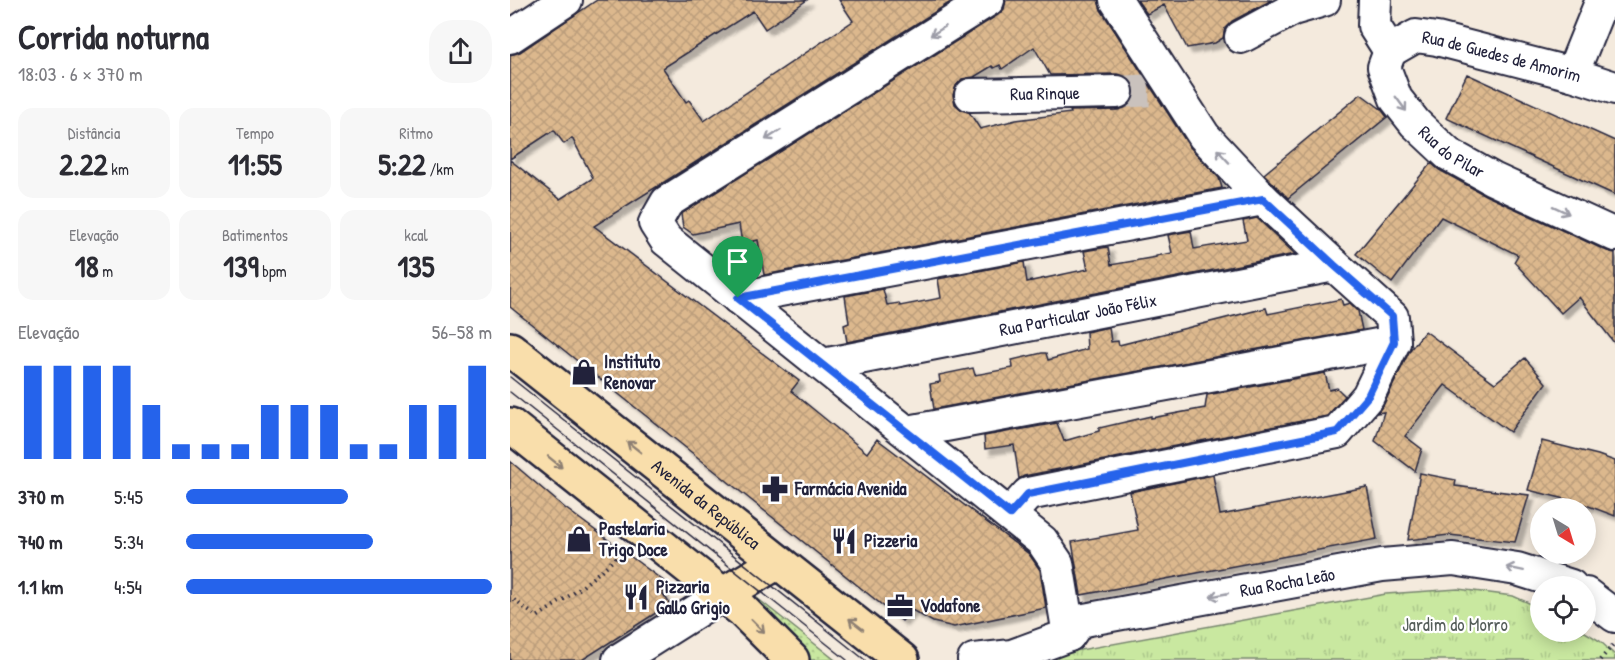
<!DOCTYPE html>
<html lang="pt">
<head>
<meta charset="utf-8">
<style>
	body { margin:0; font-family:"Patrick Hand",sans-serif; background:#f7f7f7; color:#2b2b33; height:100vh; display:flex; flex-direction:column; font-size:22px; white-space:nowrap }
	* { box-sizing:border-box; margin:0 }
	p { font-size:20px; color:#7c7c81 }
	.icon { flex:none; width:33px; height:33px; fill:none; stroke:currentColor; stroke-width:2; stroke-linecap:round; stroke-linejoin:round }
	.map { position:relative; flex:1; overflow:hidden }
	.panel { display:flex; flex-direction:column; background:#fff; width:510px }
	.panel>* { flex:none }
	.needle { width:39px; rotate:142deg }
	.fabs { position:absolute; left:1020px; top:498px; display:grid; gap:12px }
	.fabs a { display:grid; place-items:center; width:66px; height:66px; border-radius:50%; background:#fff; box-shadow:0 3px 15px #0003; font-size:30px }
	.pin { position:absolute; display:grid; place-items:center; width:51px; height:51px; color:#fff; margin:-62px -26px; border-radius:50% 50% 50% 0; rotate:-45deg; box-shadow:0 0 6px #0007 }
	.pin .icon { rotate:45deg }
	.round { display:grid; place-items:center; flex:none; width:63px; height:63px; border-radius:24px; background:#f7f7f7 }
	.headline { display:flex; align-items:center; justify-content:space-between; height:102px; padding:0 18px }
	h1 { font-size:33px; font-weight:700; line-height:45px }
	.stats { display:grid; grid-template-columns:repeat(3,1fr); gap:9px; height:102px; padding:6px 18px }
	.stats div { display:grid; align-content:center; border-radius:15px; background:#f7f7f7; text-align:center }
	.stats b { font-size:30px; font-weight:700 }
	.stats small { font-size:16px; font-weight:400 }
	.stats p { font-size:16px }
	.chart { height:168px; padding:12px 18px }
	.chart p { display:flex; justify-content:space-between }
	.chart svg { width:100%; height:108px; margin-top:6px; stroke:#2563eb; stroke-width:6 }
	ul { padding:0 18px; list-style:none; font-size:20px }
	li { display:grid; grid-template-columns:96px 72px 1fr; align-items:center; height:45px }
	li i { height:15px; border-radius:8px; background:#2563eb }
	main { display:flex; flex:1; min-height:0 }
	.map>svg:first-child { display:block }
</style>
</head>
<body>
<main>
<section class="panel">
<div class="headline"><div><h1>Corrida noturna</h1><p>18:03 · 6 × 370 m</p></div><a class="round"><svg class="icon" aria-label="share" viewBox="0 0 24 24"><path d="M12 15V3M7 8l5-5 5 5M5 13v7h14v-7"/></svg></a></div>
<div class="stats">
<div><p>Distância</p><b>2.22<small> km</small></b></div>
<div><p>Tempo</p><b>11:55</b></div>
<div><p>Ritmo</p><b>5:22<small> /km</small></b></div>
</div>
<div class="stats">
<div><p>Elevação</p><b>18<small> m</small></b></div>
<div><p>Batimentos</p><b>139<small> bpm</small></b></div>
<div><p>kcal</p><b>135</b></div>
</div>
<div class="chart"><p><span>Elevação</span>56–58 m</p>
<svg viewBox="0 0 160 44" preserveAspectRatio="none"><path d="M5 44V6M15 44V6M25 44V6M35 44V6M45 44V22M55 44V38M65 44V38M75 44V38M85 44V22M95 44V22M105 44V22M115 44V38M125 44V38M135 44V22M145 44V22M155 44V6"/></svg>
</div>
<ul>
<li><b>370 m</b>5:45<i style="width:53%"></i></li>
<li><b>740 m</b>5:34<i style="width:61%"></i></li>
<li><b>1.1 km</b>4:54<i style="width:100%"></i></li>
</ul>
</section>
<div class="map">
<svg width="1105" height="660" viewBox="0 0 1105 660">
	<defs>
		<pattern id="grass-dots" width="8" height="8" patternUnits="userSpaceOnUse" patternTransform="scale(1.5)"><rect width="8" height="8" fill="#c9e8a0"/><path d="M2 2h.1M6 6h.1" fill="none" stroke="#acc78b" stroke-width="1.8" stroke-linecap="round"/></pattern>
		<pattern id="park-tufts" width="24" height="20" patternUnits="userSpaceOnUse" patternTransform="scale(1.5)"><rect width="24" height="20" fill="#c9e8a0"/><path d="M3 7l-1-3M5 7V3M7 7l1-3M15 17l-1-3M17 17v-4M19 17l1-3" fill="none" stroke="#acc78b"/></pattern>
		<pattern id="building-cross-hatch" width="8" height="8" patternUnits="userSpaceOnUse" patternTransform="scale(1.5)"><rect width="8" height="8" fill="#dcb88d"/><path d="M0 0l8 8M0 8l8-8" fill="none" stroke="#bc9e7b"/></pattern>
		<filter id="shadow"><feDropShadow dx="5.5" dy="5.5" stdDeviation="1.5" flood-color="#0004"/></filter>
	</defs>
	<rect width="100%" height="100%" fill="#f4eadd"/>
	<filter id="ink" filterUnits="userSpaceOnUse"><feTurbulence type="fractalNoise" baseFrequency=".0167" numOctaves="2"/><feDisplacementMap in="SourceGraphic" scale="12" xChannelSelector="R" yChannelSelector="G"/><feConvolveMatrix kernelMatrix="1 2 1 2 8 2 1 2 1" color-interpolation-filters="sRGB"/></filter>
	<g filter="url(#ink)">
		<path fill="url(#grass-dots)" stroke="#76856e" stroke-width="1.5" d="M242 594 325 660H301L239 597Z"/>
		<path fill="url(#park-tufts)" stroke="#76856e" stroke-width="1.5" d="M948 589 1003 596 1030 608V632H1075L1090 641 1105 655V660H533L532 657 876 594Z"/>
		<path fill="url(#building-cross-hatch)" stroke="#22223b" stroke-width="1.5" fill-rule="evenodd" filter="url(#shadow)" d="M87 0H297L255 29 243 11 153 68 176 102 179 100 194 121 343 21 329 0H444L84 226 289 381 281 391 357 453 367 439 519 554 530 570 536 608 444 627 423 622 402 610 392 621 0 307V160L50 199 83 178 62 138 54 144 44 130 0 159V55L10 52Z
			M496 0H588L591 10 679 146 709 178 712 188 254 275 248 240 232 244 229 224 183 234 173 227 171 214 488 15 494 9ZM524 47 540 75 607 74 615 76 623 83 625 91 623 100 617 107 608 110 560 111 561 113 506 120 470 129 459 112 452 110 445 104 443 95 446 86 452 79 464 77 482 66 484 68 490 65 492 69Z
			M627 0H762L722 21 715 28 713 38 705 43 677 48 654 5 637 14Z
			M957 74 1105 141V195L936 118Z
			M851 94 871 109 877 117 778 198 754 174Z
			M921 163 929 170 975 195 1097 251 1105 253V344L1069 297 1051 313 1004 262 1008 255 931 217 882 283 846 254Z
			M747 218 785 254 337 342 334 325 339 323 335 296 373 289 377 305 389 303 390 306 431 298 428 279 514 262 517 282 578 269 574 251 598 247 601 265 646 257V256L662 253 658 235 681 231 684 249 737 240 733 221Z
			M831 299 833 305 840 303 848 311 852 330 424 409 420 384 430 382 429 375 463 368 465 375 503 368 502 360 532 353H536L538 360 577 349 576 332 599 327 601 342 608 341 609 345 756 308 758 314Z
			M915 331 985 383 1015 358 1036 383 1000 432 935 385 895 436 912 449 905 471 865 441 874 412 867 413 874 404 900 350Z
			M815 373 819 390 827 388 835 396 817 416 514 476 509 479 504 445 475 449 474 436 547 423 554 441 589 431V428L641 416V418L695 408 697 395Z
			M1032 441 1088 455 1105 461V516L1068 502 1018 490Z
			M0 461 55 508 155 582 153 594 160 604 72 660H0Z
			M910 473 946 480 945 486 1019 495 1005 542 939 535 898 540Z
			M703 475 710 515 857 487 867 539 571 595 562 542 628 530 620 492Z"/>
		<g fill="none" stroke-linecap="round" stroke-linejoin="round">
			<path stroke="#cac2bd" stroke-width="32" stroke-dasharray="32 16" stroke-linecap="butt" d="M607 92 664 89"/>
			<g stroke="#22223b" stroke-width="36">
				<g id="minor">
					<path d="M478 0 157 202 145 223 156 240 532 541 547 563 559 635"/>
					<path d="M865 0 864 26 880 51"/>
					<path d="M0 37 56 0"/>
					<path d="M731 37 783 9 814 0"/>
					<path id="s1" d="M880 51 874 67 886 99 905 123 938 154 983 179 1105 235"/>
					<path id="s2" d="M880 51 906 36 927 39 1062 74 1105 88"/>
					<path d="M1062 74 1092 0"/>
					<path id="s3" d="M461 95 607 92"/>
					<path d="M228 298 753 199"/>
					<path id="s4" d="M313 365 824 265"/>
					<path d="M398 432 884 342"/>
					<path d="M500 514 518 494 827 432 858 396 884 342 882 317 824 265 753 199 694 136 606 0"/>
					<path d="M1076 594 1105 616"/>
					<path d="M109 660 212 595"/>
					<path id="s5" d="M464 660 502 656 559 635 569 621 872 565 943 559 1007 569 1061 586"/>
				</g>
			</g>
			<g stroke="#22223b" stroke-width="38">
				<g id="major">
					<path id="s6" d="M0 349 392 660"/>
					<path d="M0 425 232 610 282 660"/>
					<path d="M212 595 268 562"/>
				</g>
			</g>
			<path stroke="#22223b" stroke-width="4" stroke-dasharray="1.5 4.5" stroke-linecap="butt" d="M4 600 27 617 68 590 112 553
				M1090 660 1103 645"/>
			<use href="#minor" stroke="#fff" stroke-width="32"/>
			<use href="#major" stroke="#f9deab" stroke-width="33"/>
			<path stroke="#22223b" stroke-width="1.5" d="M0 377 355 660
				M0 392 337 660"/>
		</g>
		<defs><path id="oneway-shaft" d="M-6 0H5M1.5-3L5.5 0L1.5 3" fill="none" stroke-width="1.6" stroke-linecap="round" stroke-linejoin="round" transform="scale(1.5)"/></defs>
		<g stroke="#9c9ca7">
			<use href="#oneway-shaft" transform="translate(428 31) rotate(148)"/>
			<use href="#oneway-shaft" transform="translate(891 104) rotate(54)"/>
			<use href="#oneway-shaft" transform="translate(263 135) rotate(148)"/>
			<use href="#oneway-shaft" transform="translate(713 156) rotate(-133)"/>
			<use href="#oneway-shaft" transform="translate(1051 210) rotate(25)"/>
			<use href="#oneway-shaft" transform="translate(1005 569) rotate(-168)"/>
			<use href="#oneway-shaft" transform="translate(709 595) rotate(169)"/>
		</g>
		<g stroke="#8e8073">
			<use href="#oneway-shaft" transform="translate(124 447) rotate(-142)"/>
			<use href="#oneway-shaft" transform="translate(45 462) rotate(39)"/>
			<use href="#oneway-shaft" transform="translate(346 624) rotate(-142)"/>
			<use href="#oneway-shaft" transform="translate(248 626) rotate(45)"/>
		</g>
	</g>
	<g fill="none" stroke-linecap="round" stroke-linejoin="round" filter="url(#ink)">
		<g stroke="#fff" stroke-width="12">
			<path id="route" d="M753 199 824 265 882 316 884 342 858 396 827 432 518 494 500 514 228 298Z"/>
		</g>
		<use href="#route" stroke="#2563eb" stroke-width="8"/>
	</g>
	<defs>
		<g id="shop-bare" transform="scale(2.07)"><path d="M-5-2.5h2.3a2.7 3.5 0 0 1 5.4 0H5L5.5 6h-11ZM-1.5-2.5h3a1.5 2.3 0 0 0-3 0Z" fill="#22223b" stroke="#fff" stroke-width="2.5" paint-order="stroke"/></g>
		<g id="pharmacy-bare" transform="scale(2.07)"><path d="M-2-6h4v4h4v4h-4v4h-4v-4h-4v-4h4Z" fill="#22223b" stroke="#fff" stroke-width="2.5" paint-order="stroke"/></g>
		<g id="restaurant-bare" transform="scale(2.07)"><path d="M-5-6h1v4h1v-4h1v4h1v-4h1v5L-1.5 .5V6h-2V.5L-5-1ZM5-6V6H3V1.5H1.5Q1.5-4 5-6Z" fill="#22223b" stroke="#fff" stroke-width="2.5" paint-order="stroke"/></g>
		<g id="office-bare" transform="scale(2.07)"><path d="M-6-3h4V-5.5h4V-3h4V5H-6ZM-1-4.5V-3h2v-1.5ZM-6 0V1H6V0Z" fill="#22223b" stroke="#fff" stroke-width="2.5" paint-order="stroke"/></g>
	</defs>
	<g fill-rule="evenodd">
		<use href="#shop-bare" x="74" y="372"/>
		<use href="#pharmacy-bare" x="265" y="489"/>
		<use href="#shop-bare" x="69" y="539"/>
		<use href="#restaurant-bare" x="334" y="541"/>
		<use href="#restaurant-bare" x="126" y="597"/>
		<use href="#office-bare" x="390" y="606"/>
	</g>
	<g text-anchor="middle" stroke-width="4.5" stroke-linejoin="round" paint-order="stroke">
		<g font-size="18" fill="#22223b" stroke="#fff">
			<text dy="6" stroke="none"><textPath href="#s2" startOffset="118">Rua de Guedes de Amorim</textPath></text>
			<text dy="6" stroke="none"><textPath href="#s3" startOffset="74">Rua Rinque</textPath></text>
			<text dy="6" stroke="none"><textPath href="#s1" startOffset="129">Rua do Pilar</textPath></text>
			<text dy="6" stroke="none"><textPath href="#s4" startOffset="260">Rua Particular João Félix</textPath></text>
			<text dy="6" stroke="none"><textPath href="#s6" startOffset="250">Avenida da República</textPath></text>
			<text dy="6" stroke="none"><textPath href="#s5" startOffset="328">Rua Rocha Leão</textPath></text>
		</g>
		<g font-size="18" font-weight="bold" fill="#22223b" stroke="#fff" text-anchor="start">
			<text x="94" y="368">Instituto<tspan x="94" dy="21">Renovar</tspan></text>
			<text x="285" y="495">Farmácia Avenida</text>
			<text x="89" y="535">Pastelaria<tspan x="89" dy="21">Trigo Doce</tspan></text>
			<text x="354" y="547">Pizzeria</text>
			<text x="146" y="593">Pizzaria<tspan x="146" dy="21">Gallo Grigio</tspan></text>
			<text x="410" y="612">Vodafone</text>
		</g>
		<g font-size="18" fill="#545d59" stroke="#fff">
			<text x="945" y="631">Jardim do Morro</text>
		</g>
	</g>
</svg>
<div class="fabs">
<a><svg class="needle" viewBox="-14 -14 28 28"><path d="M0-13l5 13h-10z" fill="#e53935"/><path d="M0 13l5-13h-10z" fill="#7c7c81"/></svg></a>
<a><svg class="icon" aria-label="locate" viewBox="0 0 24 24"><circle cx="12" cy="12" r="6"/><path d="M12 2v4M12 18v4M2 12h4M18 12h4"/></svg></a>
</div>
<div class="pin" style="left:228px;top:298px;background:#1e9e55"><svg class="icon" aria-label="arrive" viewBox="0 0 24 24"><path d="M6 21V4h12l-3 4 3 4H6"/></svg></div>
</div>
</main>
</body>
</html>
